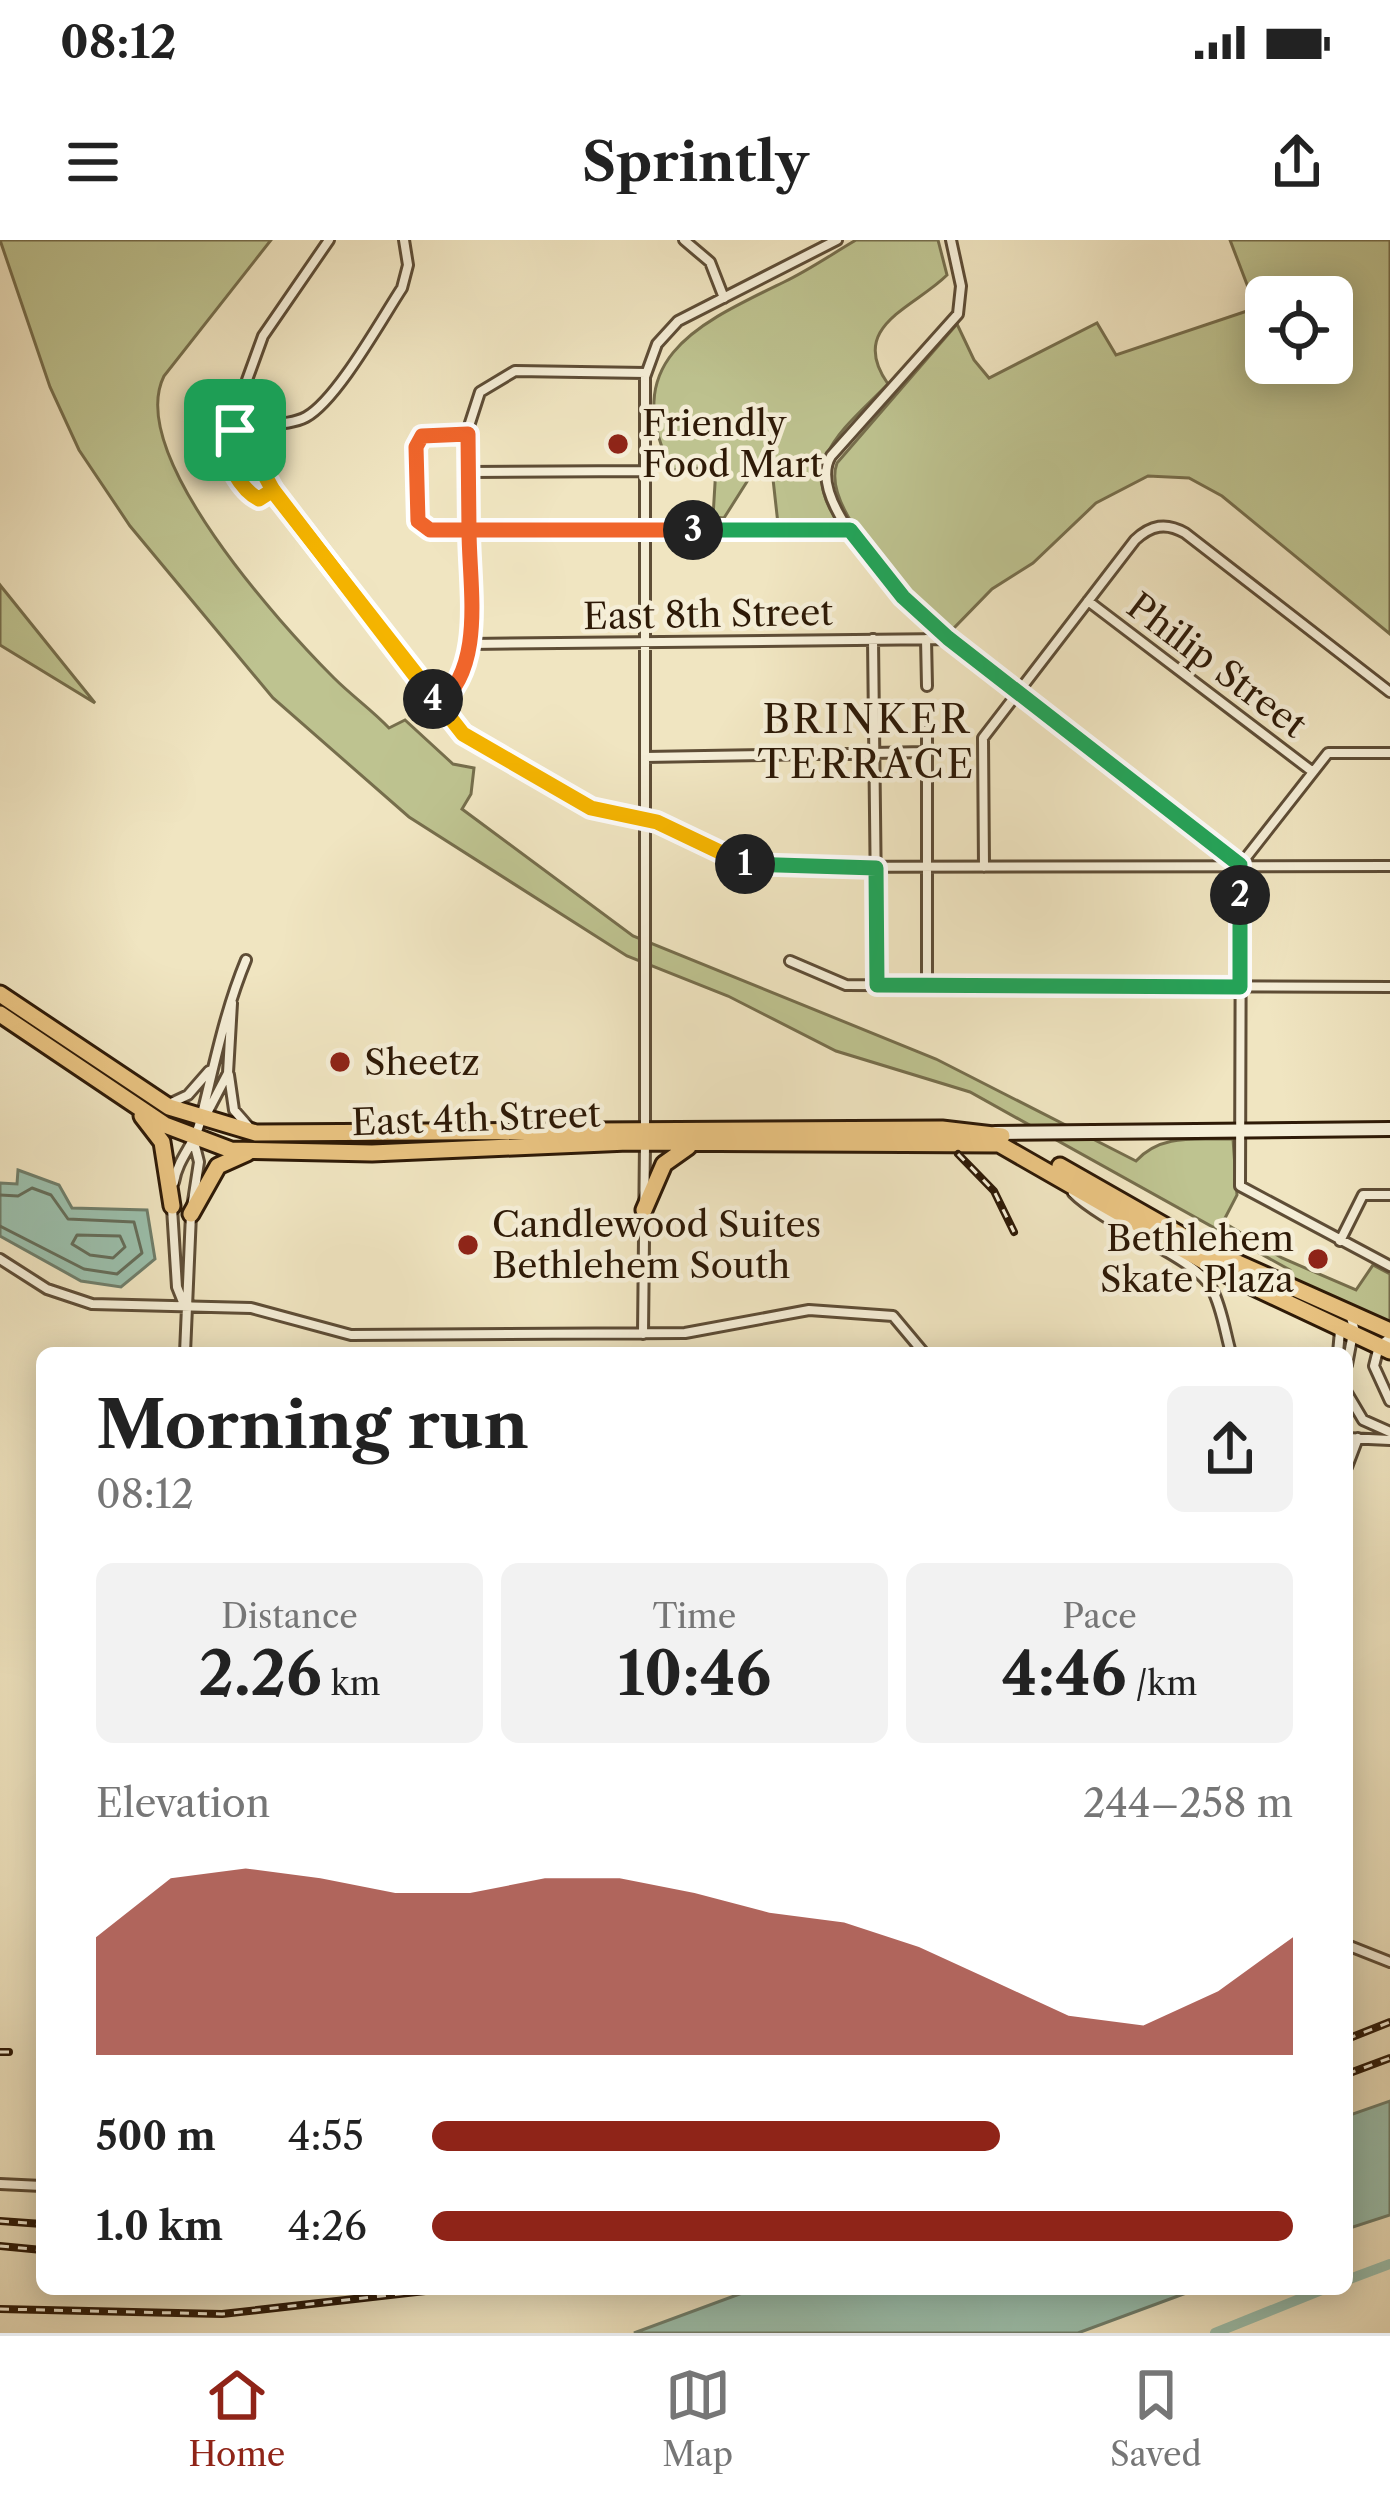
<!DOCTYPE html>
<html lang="en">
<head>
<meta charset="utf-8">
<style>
	body { margin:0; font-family:"Libre Caslon Text",serif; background:#f2f2f2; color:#222; height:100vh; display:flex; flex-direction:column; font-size:45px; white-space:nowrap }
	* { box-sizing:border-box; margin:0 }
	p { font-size:39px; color:#767676 }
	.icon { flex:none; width:66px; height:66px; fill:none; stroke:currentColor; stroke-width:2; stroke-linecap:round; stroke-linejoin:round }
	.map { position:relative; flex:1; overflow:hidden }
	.side { position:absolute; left:36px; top:1107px; width:1317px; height:948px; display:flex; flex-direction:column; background:#fff; border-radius:18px; box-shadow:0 6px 30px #0003 }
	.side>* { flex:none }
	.buttons { position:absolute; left:1245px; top:36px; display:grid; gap:24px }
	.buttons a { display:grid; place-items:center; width:108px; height:108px; border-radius:18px; background:#fff; box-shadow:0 6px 30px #0003; font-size:60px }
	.pin { position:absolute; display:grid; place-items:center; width:102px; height:102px; color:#fff; margin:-51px; border-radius:24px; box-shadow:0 6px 18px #0006 }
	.km { position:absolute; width:60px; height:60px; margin:-30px; border-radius:50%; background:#222; color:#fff; font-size:33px; line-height:60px; text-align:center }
	.round { display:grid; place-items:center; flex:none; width:126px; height:126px; border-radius:18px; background:#f2f2f2 }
	.summary { display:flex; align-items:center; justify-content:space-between; height:204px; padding:0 60px }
	h1 { font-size:66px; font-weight:700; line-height:90px }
	.metrics { display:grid; grid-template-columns:repeat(3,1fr); gap:18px; height:204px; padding:12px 60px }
	.metrics div { display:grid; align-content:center; border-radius:18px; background:#f2f2f2; text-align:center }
	.metrics b { font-size:60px; font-weight:700 }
	.metrics small { font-size:33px; font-weight:400 }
	.metrics p { font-size:33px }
	.chart { height:336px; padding:24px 60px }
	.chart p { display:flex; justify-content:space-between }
	.chart svg { width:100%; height:216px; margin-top:12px; fill:#8f2418; opacity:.7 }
	ul { padding:0 60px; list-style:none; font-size:39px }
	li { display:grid; grid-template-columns:192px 144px 1fr; align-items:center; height:90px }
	li i { height:30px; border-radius:15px; background:#8f2418 }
	.status { display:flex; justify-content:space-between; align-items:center; height:84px; padding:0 60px; background:#fff; direction:ltr }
	.status svg { height:33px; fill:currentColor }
	header { display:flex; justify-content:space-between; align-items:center; height:156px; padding:0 60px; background:#fff; font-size:54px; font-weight:700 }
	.dock { display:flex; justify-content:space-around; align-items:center; height:168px; border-top:3px solid #e0e0e0; background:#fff; font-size:33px; color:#767676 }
	.dock a { display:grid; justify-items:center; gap:6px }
	.dock .on { color:#8f2418 }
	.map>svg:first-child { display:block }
</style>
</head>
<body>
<div class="status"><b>08:12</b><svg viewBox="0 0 49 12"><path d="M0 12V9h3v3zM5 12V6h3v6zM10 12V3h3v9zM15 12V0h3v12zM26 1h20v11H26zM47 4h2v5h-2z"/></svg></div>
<header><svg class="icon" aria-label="menu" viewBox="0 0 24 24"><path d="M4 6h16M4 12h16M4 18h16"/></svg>Sprintly<svg class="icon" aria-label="share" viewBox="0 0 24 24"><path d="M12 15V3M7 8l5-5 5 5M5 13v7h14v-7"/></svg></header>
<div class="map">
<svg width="1390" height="2093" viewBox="0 0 1390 2093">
	<rect width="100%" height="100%" fill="#f0e5c1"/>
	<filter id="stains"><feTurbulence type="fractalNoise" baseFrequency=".00167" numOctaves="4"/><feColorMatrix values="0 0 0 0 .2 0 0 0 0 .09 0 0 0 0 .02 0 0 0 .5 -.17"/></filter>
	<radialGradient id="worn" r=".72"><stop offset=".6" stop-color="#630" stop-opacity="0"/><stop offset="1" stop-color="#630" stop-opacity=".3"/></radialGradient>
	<path fill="#bec390" stroke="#766e4c" stroke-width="3" fill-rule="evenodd" d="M0 0H271L164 136C125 214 281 385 334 438 352 456 372 470 389 488L405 480 453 524 474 528 471 554 462 569 633 696 936 819 1136 921C1162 893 1196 900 1233 899L1237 955 1223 982 1282 1018 1356 1050 1373 1025 1390 1034V1084L1294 1039 1290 1030 970 852 836 811 728 756 627 716 409 577 273 458 130 286 79 210 50 147Z
		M856 0H938L947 35C914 68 847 86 888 144 844 189 794 223 840 285L778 284 772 230 755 229 724 278 713 277 716 227 672 230C616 119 700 83 784 42 809 30 832 14 856 0Z
		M1230 0H1390V394L1222 256 1189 238 1148 236 1096 263 1033 323 992 349 950 392C916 358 819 272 837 223L957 84 974 120 989 138 1097 83 1116 115 1256 68ZM1266 57H1332V123H1266Z
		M0 345 95 463 0 405Z"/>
	<path fill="#9bc0ad" stroke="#6f7e6b" stroke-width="3" d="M18 930 59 945 72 968 147 970 155 1019 121 1047 81 1041 0 996V943L17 944Z
		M1390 1861V1975L1347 1989V1876Z
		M753 2049H1197L1078 2093H634Z"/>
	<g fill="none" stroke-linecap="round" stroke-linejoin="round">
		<path stroke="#646d5a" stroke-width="3" d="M0 955 18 956 32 948 51 955 68 979 134 982 142 1013 117 1034 84 1029 0 986
			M77 995 120 996 125 1007 113 1018 90 1015 72 1004Z"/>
		<path stroke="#9bc0ad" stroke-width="10" d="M1347 2040 1390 2024
			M1215 2093 1324 2049"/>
		<g stroke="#5e4d36" stroke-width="14">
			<path id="street" d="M329 0 263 96 247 140 249 197 276 253 463 493 597 571 654 580 721 616 761 627 1390 626
				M684 0 710 22 724 58
				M951 0 961 46 958 74 831 216C802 264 914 367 948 399L1239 624
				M468 193H429L418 200 416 274 426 288 848 289
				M469 232 644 231
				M273 250 259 259C241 250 223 219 225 198 244 178 281 190 306 177 337 160 381 80 402 48L408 25 404 0
				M1088 361 1313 532
				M873 399 877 745
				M926 399 927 446
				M470 404 947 399
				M438 465 459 445 468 413 469 186 480 152 515 131 646 133
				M927 492V745
				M645 517 927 512
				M1241 624 1328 513H1390
				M1241 625 1240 946 1390 1026
				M984 627 983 498 1135 300C1151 285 1166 282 1185 293L1390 452
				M790 721 846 745 1390 747
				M229 835 234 870 248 886
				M171 863 188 855 209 831
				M206 875 228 833 232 763
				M645 888V137L657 104 678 81 837 0
				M174 942C178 918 195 904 200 882 214 827 224 773 246 720
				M1073 953C1106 986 1196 1017 1212 1049 1222 1068 1225 1092 1231 1113
				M172 968 177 1047 185 1067
				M1340 1001 1363 955H1390
				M0 1019 47 1049 92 1064 251 1068 351 1095 685 1093 809 1070 893 1076 924 1113
				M643 1094 645 903
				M1390 1098 1379 1106 1374 1126 1390 1161
				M185 1113 191 974 199 922 193 898
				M1338 1113 1340 1091
				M1347 1125 1354 1088 1350 1074
				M1347 1153 1363 1180 1390 1192
				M1347 1198 1390 1200
				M1347 1227 1358 1198
				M1347 1705 1390 1722
				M0 1944 42 1946"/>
		</g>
		<g stroke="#2e1a07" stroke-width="18">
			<path id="secondary" d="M995 893 1390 889"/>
		</g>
		<g stroke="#2e1a07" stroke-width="21">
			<path id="highway" d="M0 754 169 867 256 893 942 889 1002 896
				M0 774 165 885 231 910 372 913 628 902 999 904 1226 1034 1390 1111
				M142 876 162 902 172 966
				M1060 926 1202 1007 1390 1091
				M644 970 664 924 688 907
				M191 974 218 926 247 913"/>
		</g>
		<use href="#street" stroke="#f5eed7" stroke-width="8"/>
		<use href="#secondary" stroke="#f5eed7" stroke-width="12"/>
		<use href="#highway" stroke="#e8c280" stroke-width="15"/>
		<g stroke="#2e1a07" stroke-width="8">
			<path id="rail" d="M958 914 994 951 1014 992
				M1347 1799 1390 1782
				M0 1812H9
				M1347 1834 1390 1818
				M0 1981 42 1984
				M0 2006 42 2010
				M0 2069 222 2074 443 2049"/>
		</g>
		<use href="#rail" stroke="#f5eed7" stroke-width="3" stroke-dasharray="9" stroke-linecap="butt"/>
	</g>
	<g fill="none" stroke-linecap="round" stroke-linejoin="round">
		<g stroke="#fff" stroke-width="24">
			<path id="split-1" d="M235 190 247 188 255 217 275 254 463 494 591 568 657 582 745 624"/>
		</g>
		<g stroke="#fff" stroke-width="24">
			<path id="split-2" d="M745 624 876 628 877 745 1240 747V655"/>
		</g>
		<g stroke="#fff" stroke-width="24">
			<path id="split-3" d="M693 290H850L903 357 948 398 1240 625V655"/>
		</g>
		<g stroke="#fff" stroke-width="24">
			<path id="split-4" d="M433 459 438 465C486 427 469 346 469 290H430L418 281 416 207 422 196 468 194 469 290H693"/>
		</g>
		<g stroke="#fff" stroke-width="24">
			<path id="split-5" d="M235 190 225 198C223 219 241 250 259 259L273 250 433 459"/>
		</g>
		<use href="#split-1" stroke="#f5b400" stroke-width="15"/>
		<use href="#split-2" stroke="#22a559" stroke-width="15"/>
		<use href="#split-3" stroke="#22a559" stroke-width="15"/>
		<use href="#split-4" stroke="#f0652b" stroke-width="15"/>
		<use href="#split-5" stroke="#f5b400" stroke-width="15"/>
	</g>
	<g fill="#8f2418" stroke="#f5eed7" stroke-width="4.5">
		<circle cx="618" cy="204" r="12"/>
		<circle cx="340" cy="822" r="12"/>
		<circle cx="468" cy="1005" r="12"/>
		<circle cx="1318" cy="1019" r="12"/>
	</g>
	<g text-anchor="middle" stroke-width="9" stroke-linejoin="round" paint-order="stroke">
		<g font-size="36" fill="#2e1a07" stroke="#f5eed7" text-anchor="start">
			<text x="642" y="196">Friendly<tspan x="642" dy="41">Food Mart</tspan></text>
			<text x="364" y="835">Sheetz</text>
			<text x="492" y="997">Candlewood Suites<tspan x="492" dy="41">Bethlehem South</tspan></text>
			<text x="1294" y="1011" text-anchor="end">Bethlehem<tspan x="1294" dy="41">Skate Plaza</tspan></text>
		</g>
		<g font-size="36" fill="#2e1a07" stroke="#f5eed7">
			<text transform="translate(708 374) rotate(-1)" y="13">East 8th Street</text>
			<text transform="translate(1217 425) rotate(37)" y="13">Philip Street</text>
			<text transform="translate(476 878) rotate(-2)" y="13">East 4th Street</text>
		</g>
		<g font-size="39" letter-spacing="3" fill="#2e1a07" stroke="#f5eed7">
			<text x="867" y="493">BRINKER<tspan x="867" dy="45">TERRACE</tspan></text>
		</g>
	</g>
	<rect width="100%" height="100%" filter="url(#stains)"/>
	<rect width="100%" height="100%" fill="url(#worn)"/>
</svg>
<div class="buttons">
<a><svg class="icon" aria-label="locate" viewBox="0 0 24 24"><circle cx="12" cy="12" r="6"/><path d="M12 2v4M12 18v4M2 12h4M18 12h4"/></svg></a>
</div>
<div class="pin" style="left:235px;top:190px;background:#1e9e55"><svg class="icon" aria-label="arrive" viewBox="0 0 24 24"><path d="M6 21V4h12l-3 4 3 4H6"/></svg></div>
<b class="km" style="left:745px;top:624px">1</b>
<b class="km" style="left:1240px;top:655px">2</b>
<b class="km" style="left:693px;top:290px">3</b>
<b class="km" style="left:433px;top:459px">4</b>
<section class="side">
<div class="summary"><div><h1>Morning run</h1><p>08:12</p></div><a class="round"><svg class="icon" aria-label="share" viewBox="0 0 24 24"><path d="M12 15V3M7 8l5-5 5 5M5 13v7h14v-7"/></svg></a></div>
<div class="metrics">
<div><p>Distance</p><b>2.26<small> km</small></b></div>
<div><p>Time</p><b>10:46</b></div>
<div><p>Pace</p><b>4:46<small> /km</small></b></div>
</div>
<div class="chart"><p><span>Elevation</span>244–258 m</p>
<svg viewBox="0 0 160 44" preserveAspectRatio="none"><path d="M0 44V20L10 8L20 6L30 8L40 11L50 11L60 8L70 8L80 11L90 15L100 17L110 22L120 29L130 36L140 38L150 31L160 20V44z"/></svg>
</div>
<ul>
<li><b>500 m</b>4:55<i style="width:66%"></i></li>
<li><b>1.0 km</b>4:26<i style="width:100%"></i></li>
</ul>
</section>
</div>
<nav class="dock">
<a class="on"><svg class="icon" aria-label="home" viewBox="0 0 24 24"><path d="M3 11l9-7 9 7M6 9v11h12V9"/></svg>Home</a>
<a><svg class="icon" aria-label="map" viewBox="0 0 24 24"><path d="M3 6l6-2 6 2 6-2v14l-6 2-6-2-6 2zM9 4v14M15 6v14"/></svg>Map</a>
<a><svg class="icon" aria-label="saved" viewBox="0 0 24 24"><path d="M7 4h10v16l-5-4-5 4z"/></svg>Saved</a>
</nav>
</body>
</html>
